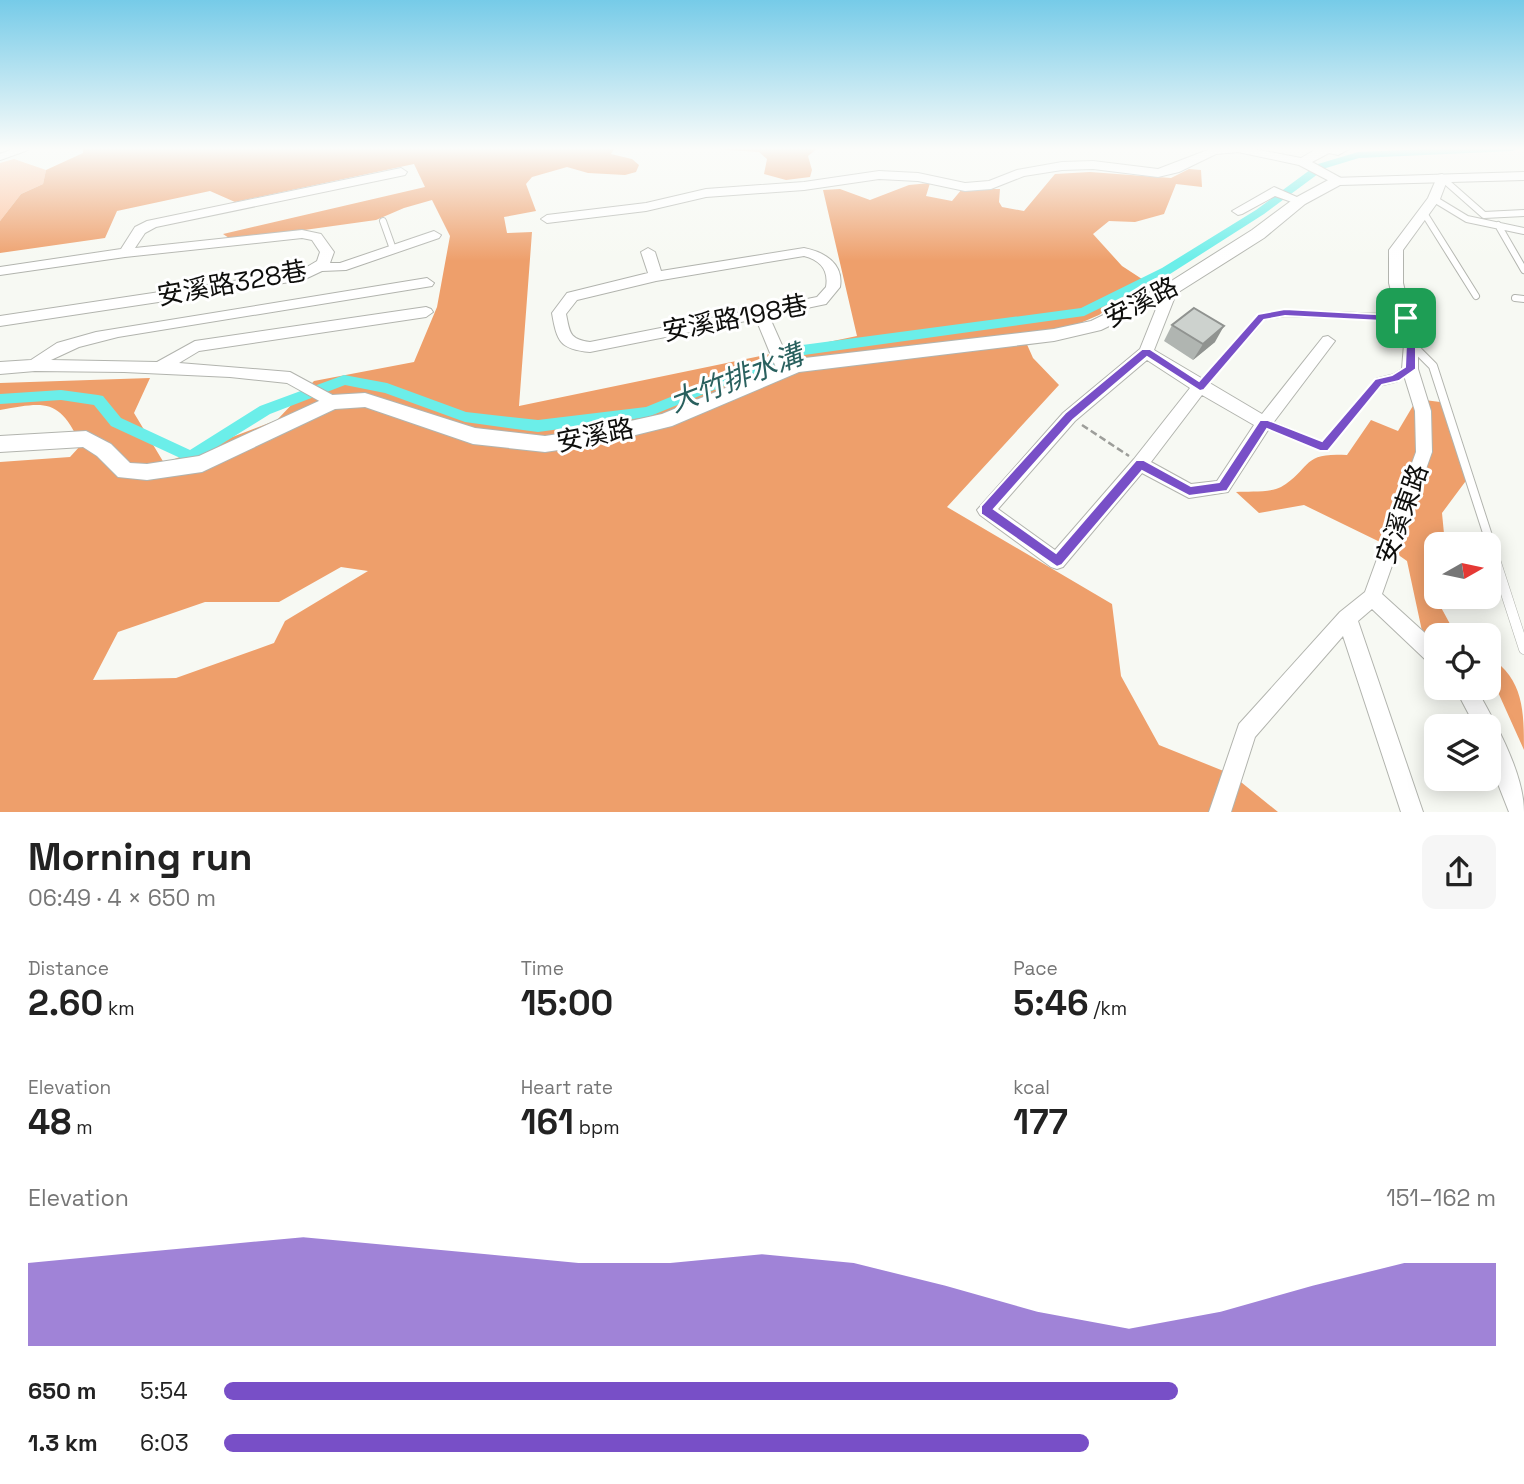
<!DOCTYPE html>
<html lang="en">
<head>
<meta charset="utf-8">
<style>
	body { margin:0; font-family:"Space Grotesk","Noto Sans TC",sans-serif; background:#f6f6f6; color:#222; height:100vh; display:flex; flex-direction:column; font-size:26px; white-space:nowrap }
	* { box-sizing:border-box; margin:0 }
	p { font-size:23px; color:#767676 }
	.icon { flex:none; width:38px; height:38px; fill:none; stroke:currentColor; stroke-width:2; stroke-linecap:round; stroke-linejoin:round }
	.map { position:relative; height:812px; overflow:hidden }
	.details { display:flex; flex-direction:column; background:#fff; flex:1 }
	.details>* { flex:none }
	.needle { width:46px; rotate:81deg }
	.tools { position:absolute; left:1424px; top:532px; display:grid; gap:14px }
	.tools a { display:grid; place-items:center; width:77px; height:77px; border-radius:14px; background:#fff; box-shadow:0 4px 18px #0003; font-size:35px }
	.pin { position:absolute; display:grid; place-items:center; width:60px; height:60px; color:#fff; margin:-30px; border-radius:14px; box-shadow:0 4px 10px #0006 }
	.round { display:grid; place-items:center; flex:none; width:74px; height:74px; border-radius:14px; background:#f6f6f6 }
	.head { display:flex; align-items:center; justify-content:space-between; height:119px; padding:0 28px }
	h1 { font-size:38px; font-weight:800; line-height:52px }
	.figures { display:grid; grid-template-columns:repeat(3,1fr); gap:10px; height:119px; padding:7px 28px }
	.figures div { display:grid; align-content:center }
	.figures b { font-size:35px; font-weight:800 }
	.figures small { font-size:19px; font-weight:400 }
	.figures p { font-size:19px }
	.chart { height:196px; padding:14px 28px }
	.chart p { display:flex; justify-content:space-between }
	.chart svg { width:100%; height:126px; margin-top:7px; fill:#784fc7; opacity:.7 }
	ul { padding:0 28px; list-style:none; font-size:23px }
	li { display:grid; grid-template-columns:112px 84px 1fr; align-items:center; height:52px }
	li i { height:18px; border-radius:9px; background:#784fc7 }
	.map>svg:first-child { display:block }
</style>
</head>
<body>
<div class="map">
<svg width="1524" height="812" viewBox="0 0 1524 812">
	<rect width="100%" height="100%" fill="#f7f9f3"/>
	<path fill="#fec39e" d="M14 159 46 170 43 184 21 194 0 221V163Z"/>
	<path fill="#ee9f6b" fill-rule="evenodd" d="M83 148H615L611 154 632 159 639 165 636 172 625 175 588 173 567 167 532 177 526 184 536 211 504 217 507 233 532 232 519 406 857 336 823 190 840 189 870 200 909 185 930 183 926 196 952 201 962 189H1000L999 202 1002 207 1024 211 1055 174 1090 172 1171 178 1189 169 1201 170 1202 187 1176 184 1164 214 1135 222 1109 221 1093 234 1122 266 1145 281 1099 315 1064 330 1025 340 1033 358 1059 385 947 507 1112 604 1121 676 1159 745 1231 774 1278 812H0V462L70 457 81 445C59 398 46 402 0 410V383L150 378 134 413 164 463 277 420 314 381 414 362 437 307 450 236 432 200 404 208 376 220 232 240 223 234 425 187 414 164 235 202 210 191 117 211 105 238 0 253V221L21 194 43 184 46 170 83 153ZM341 567 368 571 285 621 274 643 176 678 93 680 118 632 205 602H279Z
		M697 148H818L808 156 812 170 810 177 786 180 764 174 767 159 759 152Z
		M1417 399 1440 402 1468 478 1442 513 1445 544H1437V597H1439L1437 600 1456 635H1437V645L1422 631 1407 561 1380 542 1304 505 1259 513 1236 492C1248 491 1270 493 1281 487 1312 468 1301 452 1347 455L1371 420 1398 431Z
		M1489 657C1524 678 1524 713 1524 750L1497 690 1489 684Z"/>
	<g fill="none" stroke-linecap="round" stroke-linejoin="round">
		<path fill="#6beee9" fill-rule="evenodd" d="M1449 148H1518L1513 151 1359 158 1326 168 1264 214 1170 274 1084 316 797 356 648 417 538 432 465 422 385 393 345 385 270 414 191 463 111 426 94 405 61 400 0 404V394L61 390 98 395 103 396 121 418 190 450 260 406 344 375 387 383 466 412 538 420 646 407 795 346 1081 308 1162 268 1256 210 1318 164 1358 152Z"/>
		<g stroke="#b2b4ae" stroke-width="8">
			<path id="service-far2" d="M0 157 25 148
				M1442 178 1484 215 1524 213
				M1434 199 1467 219 1524 231
				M1424 213 1476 296
				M383 221 393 249
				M1498 225 1524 270
				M1515 298 1524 299
				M1255 324 1261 317 1285 313 1406 318"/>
		</g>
		<g stroke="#b2b4ae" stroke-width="10">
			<path id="service-far1" d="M1411 344 1433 366 1490 542
				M1200 387 1256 323
				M1264 423 1324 447 1379 382 1395 378 1410 369"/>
		</g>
		<g stroke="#b2b4ae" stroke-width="11">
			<path id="service" d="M1489 541 1524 649"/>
		</g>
		<g stroke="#b2b4ae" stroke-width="2">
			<path id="minor" d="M1213 148H1249L1301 158 1318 148H1351L1338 155 1329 153 1312 162 1341 178 1343 181 1337 185 1299 165 1238 152 1216 154 1179 172 1158 177 1093 169 1062 170 1024 176 991 189 965 191 918 181 879 179 804 190 706 197 646 211 547 223 541 219 547 215 646 203 706 189 804 182 879 171 918 173 965 183 989 181 1017 170 1062 162 1093 161 1158 169Z
				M401 168 407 172 405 175 156 227 145 233 135 248 302 230 321 234 334 252 330 263H340L434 231 441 235 439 238 346 270 322 271 303 280 0 326V316L300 271 317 261 320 252 312 240 302 238 125 257 0 275V267L121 249 135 227 147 221Z
				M1442 174 1448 178 1440 199 1403 250V283L1418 344V369L1431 411 1432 452 1382 594 1437 644V666L1430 664 1372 609 1358 621 1423 812H1401L1343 636 1255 737 1231 812H1209L1239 724 1340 612 1365 592 1416 452 1415 411 1402 369 1404 344 1389 283V250L1428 198 1438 175Z
				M1274 187 1306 201 1300 205 1275 196 1242 214 1238 215 1232 211Z
				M648 248 655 252 661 271 804 248C824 252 844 263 840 287L826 304 769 316 793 370 785 376 777 370 756 319 590 352C560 349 557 342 552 313L567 293 648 273 641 252ZM804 256C820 260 829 270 826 287L817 297 590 342C569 339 570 333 566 314L577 300 656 281Z
				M427 278 434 283 432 286 118 337 79 347 51 360 157 362 195 341 426 307 431 309 433 312 426 317 199 351 179 363 290 372 338 398 340 402 338 406 332 408 287 383 230 377 124 372 35 371 0 374V362L31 360 57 343 96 332Z
				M1171 284 1178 289 1154 350 1262 414 1323 337 1328 336 1335 341 1270 427 1228 492 1189 498 1142 473 1063 567 1057 569 1051 567 980 515 977 510 1063 413 1140 349 1164 289ZM1147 360 1190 388 1134 459 1055 550 998 509 1075 421ZM1202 395 1254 425 1217 481 1191 484 1151 462Z
				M1455 688H1476C1495 722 1524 773 1524 812H1509L1489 761V726H1475Z"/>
		</g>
		<g stroke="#b2b4ae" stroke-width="2">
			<path id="tertiary" d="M1524 172V180L1340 185 1305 204 1264 238 1177 293 1101 330 1054 341 799 372 672 426 599 444 545 452 473 444 365 407 335 409 202 472 147 480 118 477 97 456 83 447 0 452V436L86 431 111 444 130 463 147 464 199 456 332 395 365 393 475 428 545 436 599 428 662 414 796 359 1054 329 1091 321 1165 285 1252 230 1295 198 1332 178Z"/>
		</g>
		<path stroke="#9d9e9a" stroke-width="2.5" stroke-dasharray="7 3.5" stroke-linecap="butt" d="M1379 340 1396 343
			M1082 425 1129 456"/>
		<use href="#service-far2" stroke="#fff" stroke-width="6"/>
		<use href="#service-far1" stroke="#fff" stroke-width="8"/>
		<use href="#service" stroke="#fff" stroke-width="10"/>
		<use href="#minor" fill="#fff" fill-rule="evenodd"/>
		<use href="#tertiary" fill="#fff" fill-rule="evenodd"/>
	</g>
	<path fill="#b0b5b1" d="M1172 325 1215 342 1193 360 1164 341Z"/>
	<path fill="#909390" d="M1224 326 1215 342 1193 360 1203 344Z"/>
	<path fill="#cdd2ce" stroke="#909390" stroke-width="2" d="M1194 308 1224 326 1203 344 1172 325Z"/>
	<linearGradient id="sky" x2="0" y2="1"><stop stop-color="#76cbe8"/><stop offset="0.57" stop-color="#fbfcfa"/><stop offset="1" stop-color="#fbfcfa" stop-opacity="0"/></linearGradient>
	<rect width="1524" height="261" fill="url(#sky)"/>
	<path fill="#784fc7" stroke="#fff" stroke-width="2" fill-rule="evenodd" d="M1285 309 1410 316 1416 344V369L1399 381 1382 385 1328 451H1320L1267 429 1227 491 1189 496 1142 471 1062 565 1057 567 981 514V506L1065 413 1142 349H1150L1199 381 1258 314ZM1285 316 1402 322 1406 344 1405 367 1392 375 1375 379 1322 441 1268 420H1260L1219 482 1191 486 1144 460H1136L1056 553 994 509 1073 420 1147 357 1200 391 1204 390 1264 320Z"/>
	<g text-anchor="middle" stroke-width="6" stroke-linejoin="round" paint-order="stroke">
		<g font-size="26" fill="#0e0e0c" stroke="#fff">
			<text transform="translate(232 283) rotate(-10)" y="9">安溪路328巷</text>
			<text transform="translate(1141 302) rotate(-27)" y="9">安溪路</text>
			<text transform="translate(735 318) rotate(-11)" y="9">安溪路198巷</text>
			<text transform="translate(595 435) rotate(-11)" y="9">安溪路</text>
			<text transform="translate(1402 514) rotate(-70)" y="9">安溪東路</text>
		</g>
		<g font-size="28" font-style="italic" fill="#29605e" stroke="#fff">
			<text transform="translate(736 378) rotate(-21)" y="10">大竹排水溝</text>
		</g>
	</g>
</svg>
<div class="tools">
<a><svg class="needle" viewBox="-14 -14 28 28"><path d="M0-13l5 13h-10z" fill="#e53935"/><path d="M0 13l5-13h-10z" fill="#767676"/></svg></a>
<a><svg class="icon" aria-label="locate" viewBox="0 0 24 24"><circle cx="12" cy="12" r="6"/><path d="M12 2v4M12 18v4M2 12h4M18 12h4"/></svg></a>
<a><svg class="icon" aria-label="layers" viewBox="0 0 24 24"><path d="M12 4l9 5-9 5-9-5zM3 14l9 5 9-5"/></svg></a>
</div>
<div class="pin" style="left:1406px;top:318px;background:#1e9e55"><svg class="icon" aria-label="arrive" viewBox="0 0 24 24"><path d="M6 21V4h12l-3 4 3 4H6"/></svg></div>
</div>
<section class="details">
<div class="head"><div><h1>Morning run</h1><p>06:49 · 4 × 650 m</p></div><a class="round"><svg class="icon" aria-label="share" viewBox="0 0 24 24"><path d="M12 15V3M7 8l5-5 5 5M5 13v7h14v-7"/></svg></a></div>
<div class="figures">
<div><p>Distance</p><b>2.60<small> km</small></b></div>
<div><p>Time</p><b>15:00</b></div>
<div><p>Pace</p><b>5:46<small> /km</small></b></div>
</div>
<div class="figures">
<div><p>Elevation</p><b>48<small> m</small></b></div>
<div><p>Heart rate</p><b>161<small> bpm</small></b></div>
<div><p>kcal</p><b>177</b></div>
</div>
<div class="chart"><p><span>Elevation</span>151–162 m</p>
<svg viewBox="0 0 160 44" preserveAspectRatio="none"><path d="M0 44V15L10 12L20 9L30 6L40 9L50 12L60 15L70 15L80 12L90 15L100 23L110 32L120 38L130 32L140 23L150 15L160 15V44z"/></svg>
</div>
<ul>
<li><b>650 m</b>5:54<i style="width:75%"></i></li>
<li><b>1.3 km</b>6:03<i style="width:68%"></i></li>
</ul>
</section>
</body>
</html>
